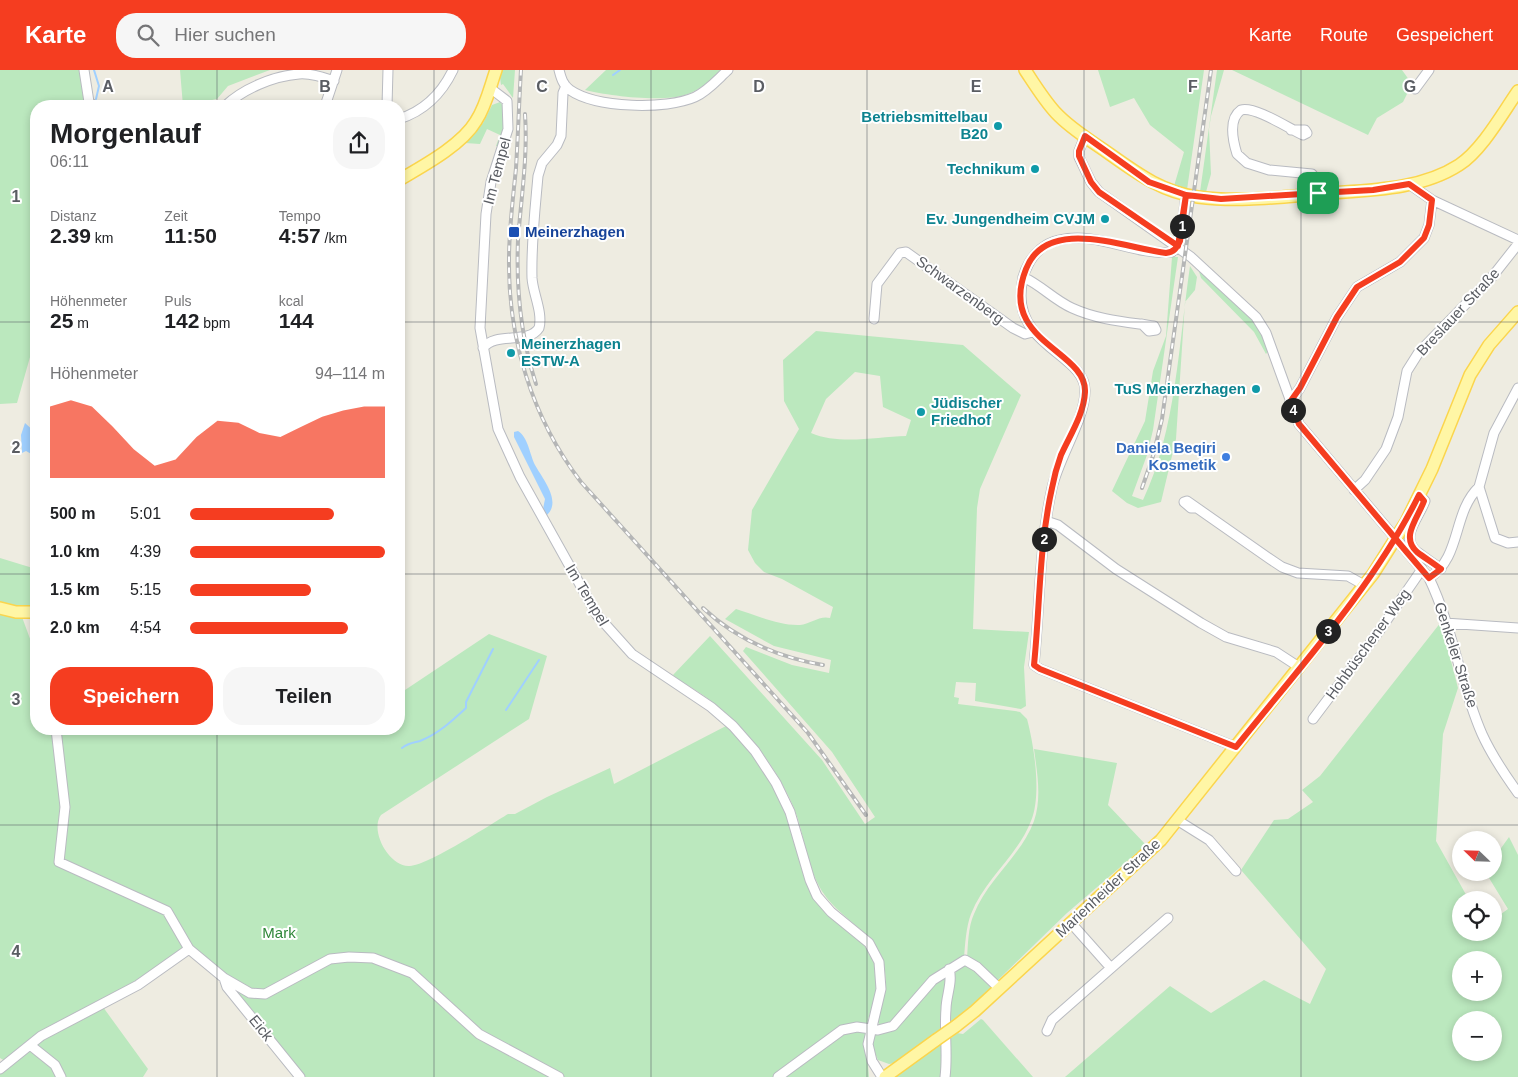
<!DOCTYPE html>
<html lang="de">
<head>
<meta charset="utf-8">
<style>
	body { margin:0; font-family:Arial,sans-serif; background:#f6f6f6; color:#202124; height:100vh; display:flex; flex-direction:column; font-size:19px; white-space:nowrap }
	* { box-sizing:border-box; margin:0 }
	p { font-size:16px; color:#757577 }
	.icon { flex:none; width:28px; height:28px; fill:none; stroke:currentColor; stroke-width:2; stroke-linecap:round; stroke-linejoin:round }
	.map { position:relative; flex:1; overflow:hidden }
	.sheet { position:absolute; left:30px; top:30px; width:375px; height:635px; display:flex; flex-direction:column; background:#fff; border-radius:20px; box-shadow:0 2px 8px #0003 }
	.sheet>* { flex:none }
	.needle { width:32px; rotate:293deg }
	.buttons { position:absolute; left:1452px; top:761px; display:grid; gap:10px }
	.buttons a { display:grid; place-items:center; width:50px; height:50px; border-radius:50%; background:#fff; box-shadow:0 2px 8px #0003; font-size:25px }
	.pin { position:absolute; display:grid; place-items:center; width:42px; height:42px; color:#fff; margin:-21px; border-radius:10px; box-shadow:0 2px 8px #0006 }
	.km { position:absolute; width:25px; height:25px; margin:-12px; border-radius:50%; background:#222; color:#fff; font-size:14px; line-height:25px; text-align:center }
	.round { display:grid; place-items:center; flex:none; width:52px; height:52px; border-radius:20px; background:#f6f6f6 }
	.head { display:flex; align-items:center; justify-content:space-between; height:85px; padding:0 20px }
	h1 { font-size:28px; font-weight:800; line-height:38px }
	.stats { display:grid; grid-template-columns:repeat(3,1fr); gap:8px; height:85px; padding:5px 20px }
	.stats div { display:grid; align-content:center }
	.stats b { font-size:21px; font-weight:800 }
	.stats small { font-size:14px; font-weight:400 }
	.stats p { font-size:14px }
	.chart { height:140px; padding:10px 20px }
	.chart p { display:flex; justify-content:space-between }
	.chart svg { width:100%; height:90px; margin-top:5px; fill:#f53d20; opacity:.7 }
	.primary-button { display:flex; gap:10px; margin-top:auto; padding:10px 20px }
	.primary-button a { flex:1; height:58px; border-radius:20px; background:#f53d20; color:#fff; font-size:20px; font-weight:800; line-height:58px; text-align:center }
	.primary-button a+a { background:#f6f6f6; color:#202124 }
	ul { padding:0 20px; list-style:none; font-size:16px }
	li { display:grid; grid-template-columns:80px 60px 1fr; align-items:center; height:38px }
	li i { height:12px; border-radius:6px; background:#f53d20 }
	header { display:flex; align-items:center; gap:30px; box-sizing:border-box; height:70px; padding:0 25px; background:#f53d20; color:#fff }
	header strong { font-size:24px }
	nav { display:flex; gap:28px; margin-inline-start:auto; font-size:18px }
	.search { width:350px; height:45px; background:#f6f6f6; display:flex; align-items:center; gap:12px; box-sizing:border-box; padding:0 18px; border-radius:20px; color:#757577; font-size:19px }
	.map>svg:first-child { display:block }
</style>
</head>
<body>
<header>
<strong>Karte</strong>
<div class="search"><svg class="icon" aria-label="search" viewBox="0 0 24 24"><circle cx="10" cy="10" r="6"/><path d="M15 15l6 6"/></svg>Hier suchen</div>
<nav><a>Karte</a><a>Route</a><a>Gespeichert</a></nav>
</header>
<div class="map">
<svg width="1518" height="1007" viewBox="0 0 1518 1007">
	<rect width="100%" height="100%" fill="#eeece1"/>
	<path fill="#bbe8be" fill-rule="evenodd" d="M0 0H80L88 36H36V266L17 333 0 334Z
		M180 0H270L228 16 217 29 183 36Z
		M499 0H515L513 28 503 14 501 15Z
		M606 0H723C713 9 701 19 688 24 665 33 609 26 585 20Z
		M1098 0H1204L1187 120 1174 116 1184 82 1150 55 1134 28 1110 37Z
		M1217 0H1224L1211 46 1209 59 1211 104 1206 122H1200Z
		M1232 0H1402L1412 14 1403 32 1377 48 1368 65Z
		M500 32 503 36 504 57 500 76H496L500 65 487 59 480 74 465 73 483 53 492 35Z
		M1172 187H1178L1153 360 1147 385 1132 426 1143 430C1176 361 1179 271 1190 196L1197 207 1195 220 1185 232 1176 369 1161 432 1138 438 1127 433 1112 421 1145 351 1153 301 1166 266Z
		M1197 195 1260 256 1269 280 1266 284 1254 262 1201 208Z
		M816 261 963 275 1021 325 980 419 977 438 973 559 1029 562 1024 597 1026 636 1021 639 975 631 976 613 956 612 954 627 959 628 958 634 1015 641 1020 642 1027 649C1034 675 1042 725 1031 751 1018 785 985 809 971 844 966 857 965 875 964 889L927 910 893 951 880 955 877 951C879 940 884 929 885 918 892 863 838 855 818 814 806 791 804 763 794 738 776 696 747 659 711 631 699 621 685 615 673 605L710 566 822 690 865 754 875 747 832 682 743 581 746 577 792 595 829 603 831 590 774 576 725 549 736 539C756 545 779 556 800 555 810 554 820 545 830 548L833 537 782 509 764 502 755 493 748 480 752 440 799 359 784 331 783 290ZM855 302 880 306 883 337 911 350 906 366C876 367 839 375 811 363L826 329Z
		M0 488 36 499V537L27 539 0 534Z
		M0 544 22 547 36 585V659H53L61 737 55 788 166 842 188 879 5 991 0 988Z
		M1441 552 1458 618 1443 664 1436 771 1469 830H1461V862H1494V849L1508 839 1486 803 1494 802V788L1509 767 1518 785V1007H1065L1170 916 1211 943 1264 910 1310 934 1326 899 1241 800 1274 750 1288 749 1313 732 1302 720 1320 706ZM1461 890H1494V922H1461ZM1461 950H1494V982H1461Z
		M489 564 547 586 529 649 381 745C369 761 390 798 410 796 428 795 490 755 508 744H515L547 727 610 698 614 714 726 656 747 677 768 705 782 732 807 814 862 870 881 907 867 953 842 958 774 1007H562L482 962 413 902 373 886 344 882 348 888 371 889 411 905 479 965 555 1007H301L230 919 189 878 169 839 61 792 66 760 58 659H399V624Z
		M1034 679 1117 693 1108 735 1146 775 1067 843 997 911 967 889C968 875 968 857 974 844 988 809 1021 786 1034 751 1042 728 1037 702 1034 679Z
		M966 895 972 896 991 916V920L952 954H948C949 936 949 914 958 897Z
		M945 906 947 908 944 957 895 993 889 994 878 990 873 979V963L890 961 900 955 932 915Z
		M103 937 148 999 143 1007H63L33 976Z
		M981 949 983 950 1033 1007H947L950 969 957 963 963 964Z
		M857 959 865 962 869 1007H780L843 961Z
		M945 970 943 1007H895Z
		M31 977 48 990 59 1007H0V1001Z"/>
	<path fill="#a0d0ff" d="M25 353 36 363 35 386 26 381 22 383 21 365Z
		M518 361C528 367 530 385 535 395 542 408 562 431 547 445L543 439 545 429 514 367V362Z"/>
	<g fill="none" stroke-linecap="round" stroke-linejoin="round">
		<path stroke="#a0d0ff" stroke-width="2" d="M94 0 99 16 96 29
			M613 5 620 0
			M34 272 36 265
			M506 640 539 590
			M402 678C408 673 412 673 420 671 438 664 452 651 466 638V632L493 579"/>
		<g stroke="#b9bbc1" stroke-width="11">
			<path id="minor" d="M84 0 89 32 95 36
				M559 0C561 8 563 15 570 20 596 38 666 40 695 27 708 21 718 9 728 0
				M490 18 507 31 508 59 491 112 486 144 480 258 498 359 520 407 597 545 632 584 711 637 733 656 755 681 776 713 790 742 810 810 817 826 831 842 869 873 879 892 881 919 868 974 872 991 882 1007
				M1415 19 1429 0
				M225 36C243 19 273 6 299 4 311 3 323 7 334 11
				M325 36 337 0
				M387 36 388 0
				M399 49C424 41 442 23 453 0
				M1291 60H1305L1307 63 1303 65C1288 58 1255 36 1241 40 1228 49 1233 71 1237 84L1247 93 1269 100 1312 104 1316 109 1318 123
				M1085 66 1079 81V87L1091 112 1099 122 1191 187 1256 247 1266 263 1299 354 1429 508C1453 558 1460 614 1482 664 1492 686 1505 705 1518 723
				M1409 114 1432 130 1518 170
				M1186 125 1180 171 1172 182C1134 186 1098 161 1059 170 1045 173 1034 183 1028 195 1023 204 1021 215 1021 225 1020 277 1086 287 1085 321 1085 349 1059 387 1052 418 1039 476 1040 536 1034 595L1040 599 1236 677
				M1023 207C1041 215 1054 230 1072 238 1098 250 1127 252 1154 256L1156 260 1149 261 1142 254
				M874 249 877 214 900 183 906 182 1013 258 1025 264 1033 262
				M483 278C496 261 528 275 539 258 543 242 533 224 532 208 531 174 535 140 538 106L542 93 557 75 561 66 563 23 566 16
				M1518 318 1494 363 1479 417 1495 468 1508 473 1518 472
				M1290 332 1300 318 1337 247 1357 217 1400 192 1424 168 1429 155 1432 130
				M1354 420 1365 410 1386 379 1398 347 1407 301 1419 282 1492 207 1518 174
				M1419 425 1425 431C1419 448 1399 467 1417 482 1425 488 1433 493 1441 499
				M1197 438H1191L1184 432 1187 431 1270 489 1282 497 1298 503 1348 506 1364 515
				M36 451V459
				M1046 451 1058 455 1116 499 1201 553 1226 567 1276 582 1299 597
				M1429 508C1462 487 1452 443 1479 417
				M1445 553 1518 558
				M1313 649 1380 560 1422 499
				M56 659 65 737 59 792 167 841 189 879 224 908 250 923 265 924 330 889 349 887 373 888 412 903 479 964 559 1007
				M1177 750 1209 770 1236 801
				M1071 853 1111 898
				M224 908 227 917 300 1007
				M1047 961 1052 950 1168 848
				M30 975 55 995 61 1007
				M0 999 41 966 138 915 189 879
				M778 1007 842 960 857 957 878 960 893 956 933 910 965 890 977 897 1000 919
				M945 1007C948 984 944 962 946 939 946 926 953 912 949 899"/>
		</g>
		<g stroke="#fbd54d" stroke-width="14">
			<path id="major" d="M1025 0C1035 15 1044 30 1056 43 1070 58 1088 69 1104 80 1134 101 1160 122 1198 127 1241 133 1287 126 1330 123 1373 120 1422 119 1459 95 1482 80 1502 44 1518 21
				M399 110C423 96 462 75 476 51 486 36 490 17 496 0
				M0 538 16 542H36
				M956 956 975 941 1161 770 1373 504 1406 452 1432 399 1470 305 1489 275 1518 242
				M885 1007 936 970"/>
		</g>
		<use href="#minor" stroke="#fff" stroke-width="9"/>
		<use href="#major" stroke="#fff6a5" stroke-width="11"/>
		<g stroke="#b5b6b6" stroke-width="4">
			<path id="rail" d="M521 0C519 33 518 66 516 98 513 129 509 159 509 189 508 269 532 348 581 412L808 663 866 745
				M525 44C528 87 521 128 518 170 516 219 521 268 536 314
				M1142 418 1153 386 1162 349 1211 0
				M703 538C737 570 778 587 823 595"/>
		</g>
		<use href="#rail" stroke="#fff" stroke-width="2" stroke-dasharray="5.5" stroke-linecap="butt"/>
		<g stroke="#fbd54d" stroke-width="14" stroke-linecap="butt">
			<path id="major-bridge" d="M936 970 956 956"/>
		</g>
		<use href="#major-bridge" stroke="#fff6a5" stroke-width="11"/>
	</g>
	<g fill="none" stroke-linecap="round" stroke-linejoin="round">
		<g stroke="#fff" stroke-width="10">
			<path id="route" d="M1318 123 1221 129 1186 125 1178 176 1099 122 1091 112 1079 86V81L1085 66 1149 112 1186 125 1180 171C1177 178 1174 182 1166 183 1125 178 1047 145 1026 199 997 272 1087 280 1085 322 1084 344 1070 365 1061 385 1057 396 1054 407 1052 418 1039 476 1040 536 1034 595L1040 599 1236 677C1299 598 1374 516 1419 425L1424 431C1418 448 1400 467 1417 482 1425 488 1433 493 1441 499L1429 508C1416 493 1403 478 1390 462L1299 354 1290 332 1300 318 1337 247 1357 217 1400 192 1424 168 1429 155 1432 130 1409 114 1373 120 1318 123"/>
		</g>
		<use href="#route" stroke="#f53d20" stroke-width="6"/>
	</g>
	<path fill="none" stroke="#5a5d63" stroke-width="1" stroke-opacity="0.55" d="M217 0V36M434 0V1007M651 0V1007M867 0V1007M1084 0V1007M1301 0V1007M0 252H36M399 252H1518M0 504H36M399 504H1518M217 659V1007M0 755H1518"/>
	<g fill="#0f9aa8" stroke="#fff" stroke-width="2">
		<circle cx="998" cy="56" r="5"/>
		<circle cx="1035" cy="99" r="5"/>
		<circle cx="1105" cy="149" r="5"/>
		<circle cx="511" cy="283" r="5"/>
		<circle cx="1256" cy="319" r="5"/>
		<circle cx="921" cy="342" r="5"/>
	</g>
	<rect fill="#1a4fb4" stroke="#fff" stroke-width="2" x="508" y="156" width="12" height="12" rx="2.5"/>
	<circle fill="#3f7fe0" stroke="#fff" stroke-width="2" cx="1226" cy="387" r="5"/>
	<g text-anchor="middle" stroke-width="4" stroke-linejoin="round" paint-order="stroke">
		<g font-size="15" font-weight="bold" fill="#0d838f" stroke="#fff" text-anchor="end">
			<text x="988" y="52">Betriebsmittelbau<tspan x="988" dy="17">B20</tspan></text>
			<text x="1025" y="104">Technikum</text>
			<text x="1095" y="154">Ev. Jungendheim CVJM</text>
			<text x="521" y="279" text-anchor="start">Meinerzhagen<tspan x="521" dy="17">ESTW-A</tspan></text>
			<text x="1246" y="324">TuS Meinerzhagen</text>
			<text x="931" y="338" text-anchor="start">Jüdischer<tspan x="931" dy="17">Friedhof</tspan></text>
		</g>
		<g font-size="15" fill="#5a5d63" stroke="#fff">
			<text transform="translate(497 101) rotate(-75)" y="5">Im Tempel</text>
			<text transform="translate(960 220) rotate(36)" y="5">Schwarzenberg</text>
			<text transform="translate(1458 242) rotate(-47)" y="5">Breslauer Straße</text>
			<text transform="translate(587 525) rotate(59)" y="5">Im Tempel</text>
			<text transform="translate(1368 574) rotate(-54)" y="5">Hohbüschener Weg</text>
			<text transform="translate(1456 585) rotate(72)" y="5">Genkeler Straße</text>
			<text transform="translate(1108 818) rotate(-43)" y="5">Marienheider Straße</text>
			<text transform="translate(261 958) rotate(51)" y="5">Eick</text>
		</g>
		<g font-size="15" font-weight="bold" fill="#164399" stroke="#fff" text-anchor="start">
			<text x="525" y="167">Meinerzhagen</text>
		</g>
		<g font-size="15" font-weight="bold" fill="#366cbe" stroke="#fff" text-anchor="end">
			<text x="1216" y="383">Daniela Beqiri<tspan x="1216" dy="17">Kosmetik</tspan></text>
		</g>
		<g font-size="15" fill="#2e8638" stroke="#fff">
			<text x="279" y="868">Mark</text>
		</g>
	</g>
	<g font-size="16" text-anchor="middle" font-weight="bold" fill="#5a5d63" stroke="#fff" stroke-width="4" stroke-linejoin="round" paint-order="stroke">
		<text x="108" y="22">A</text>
		<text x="325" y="22">B</text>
		<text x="542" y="22">C</text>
		<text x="759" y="22">D</text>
		<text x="976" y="22">E</text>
		<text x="1193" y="22">F</text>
		<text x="1410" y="22">G</text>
		<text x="16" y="132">1</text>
		<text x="16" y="383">2</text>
		<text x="16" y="635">3</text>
		<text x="16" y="887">4</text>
	</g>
</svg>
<div class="buttons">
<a><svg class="needle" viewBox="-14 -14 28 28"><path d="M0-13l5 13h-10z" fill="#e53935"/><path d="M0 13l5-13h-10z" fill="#757577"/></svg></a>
<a><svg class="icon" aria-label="locate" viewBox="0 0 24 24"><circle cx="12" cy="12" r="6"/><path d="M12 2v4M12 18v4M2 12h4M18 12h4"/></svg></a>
<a>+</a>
<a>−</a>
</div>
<div class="pin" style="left:1318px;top:123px;background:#1e9e55"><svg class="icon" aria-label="arrive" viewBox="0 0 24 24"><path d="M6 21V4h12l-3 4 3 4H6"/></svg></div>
<b class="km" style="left:1182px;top:156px">1</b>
<b class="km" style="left:1044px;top:469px">2</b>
<b class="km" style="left:1328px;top:561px">3</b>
<b class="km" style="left:1293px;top:340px">4</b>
<section class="sheet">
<div class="head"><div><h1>Morgenlauf</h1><p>06:11</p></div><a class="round"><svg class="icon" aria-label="share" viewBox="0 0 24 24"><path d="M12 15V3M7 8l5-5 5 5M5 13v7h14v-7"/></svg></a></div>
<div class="stats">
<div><p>Distanz</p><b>2.39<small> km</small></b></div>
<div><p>Zeit</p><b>11:50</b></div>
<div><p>Tempo</p><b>4:57<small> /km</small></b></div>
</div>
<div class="stats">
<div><p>Höhenmeter</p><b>25<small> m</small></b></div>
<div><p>Puls</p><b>142<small> bpm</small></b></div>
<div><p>kcal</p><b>144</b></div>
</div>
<div class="chart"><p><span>Höhenmeter</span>94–114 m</p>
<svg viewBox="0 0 160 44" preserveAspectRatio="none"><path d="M0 44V9L10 6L20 9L30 19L40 30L50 38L60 35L70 24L80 16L90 17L100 22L110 24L120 19L130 14L140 11L150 9L160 9V44z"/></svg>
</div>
<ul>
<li><b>500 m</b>5:01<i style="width:74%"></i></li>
<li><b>1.0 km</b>4:39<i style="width:100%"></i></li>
<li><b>1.5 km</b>5:15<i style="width:62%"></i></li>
<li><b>2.0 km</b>4:54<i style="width:81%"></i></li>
</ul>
<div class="primary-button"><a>Speichern</a><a>Teilen</a></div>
</section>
</div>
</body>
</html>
